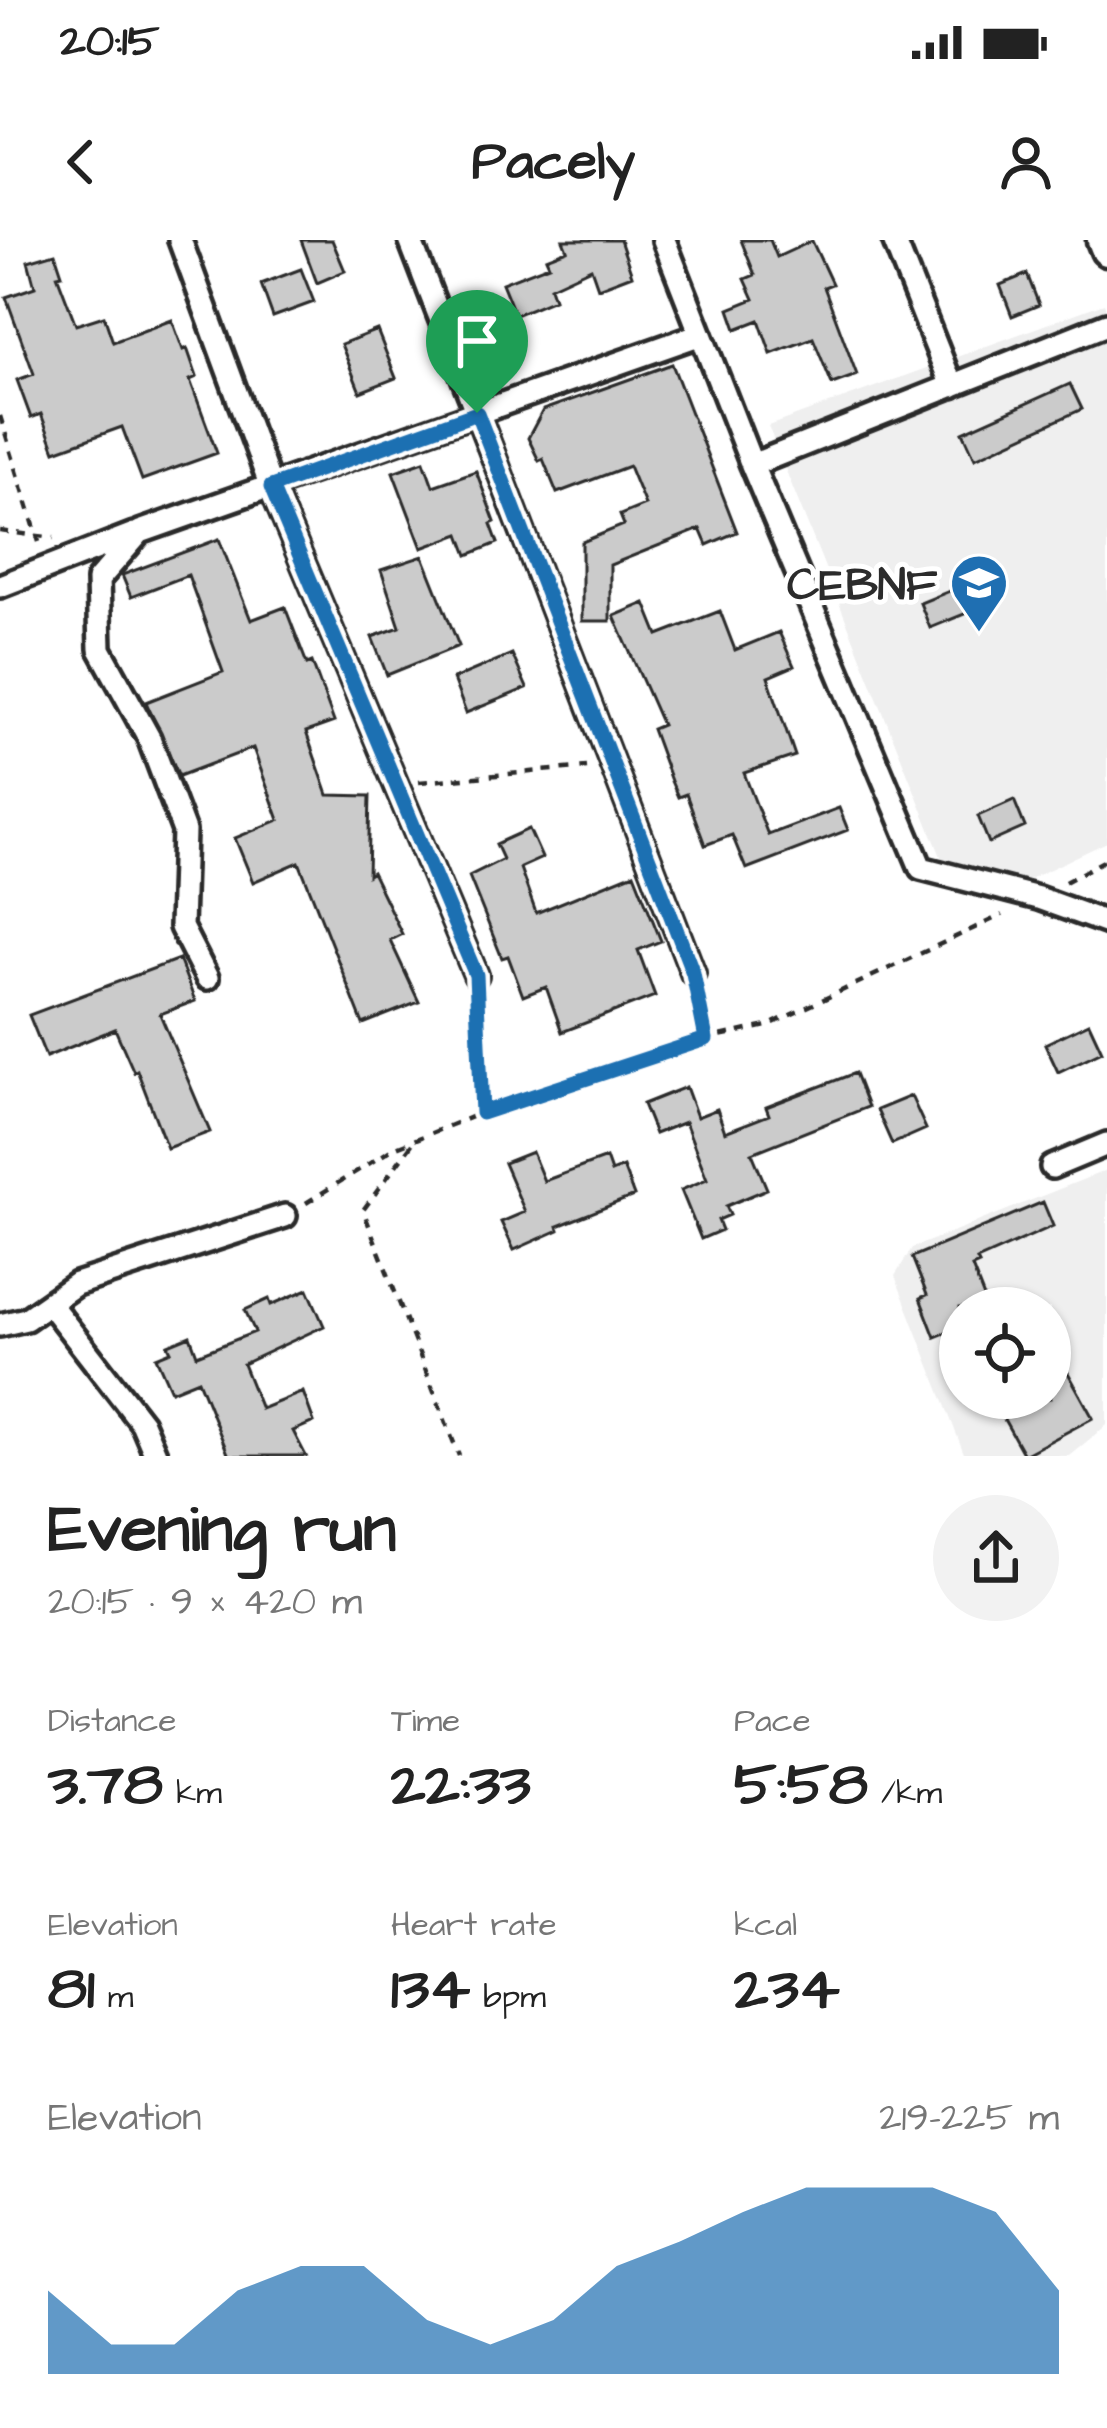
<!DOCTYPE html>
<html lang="en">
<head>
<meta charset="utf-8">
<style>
	body { margin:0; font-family:"Architects Daughter",sans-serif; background:#f2f2f2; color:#222; height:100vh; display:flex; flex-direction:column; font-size:45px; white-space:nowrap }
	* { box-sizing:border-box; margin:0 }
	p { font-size:39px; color:#767676 }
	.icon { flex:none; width:66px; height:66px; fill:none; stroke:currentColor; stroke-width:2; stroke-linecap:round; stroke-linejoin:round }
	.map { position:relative; height:1216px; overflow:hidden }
	.drawer { display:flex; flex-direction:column; background:#fff; flex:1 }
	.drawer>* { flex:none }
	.buttons { position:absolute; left:939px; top:1047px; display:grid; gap:24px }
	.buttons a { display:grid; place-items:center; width:132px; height:132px; border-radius:50%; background:#fff; box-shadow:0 3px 9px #0004; font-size:60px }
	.pin { position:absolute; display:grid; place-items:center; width:102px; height:102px; color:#fff; margin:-123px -51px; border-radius:50% 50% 50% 0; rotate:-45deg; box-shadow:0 0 12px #0007 }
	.pin .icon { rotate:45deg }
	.round { display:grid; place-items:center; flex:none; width:126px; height:126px; border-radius:63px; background:#f2f2f2 }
	.summary { display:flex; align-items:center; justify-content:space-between; height:204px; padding:0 48px }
	h1 { font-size:66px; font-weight:700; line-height:90px }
	.stats { display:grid; grid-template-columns:repeat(3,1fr); gap:18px; height:204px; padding:12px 48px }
	.stats div { display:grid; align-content:center }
	.stats b { font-size:60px; font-weight:700 }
	.stats small { font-size:33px; font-weight:400 }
	.stats p { font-size:33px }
	.chart { height:336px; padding:24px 48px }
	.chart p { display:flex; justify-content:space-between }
	.chart svg { width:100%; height:216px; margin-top:12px; fill:#1f6fb2; opacity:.7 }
	.status { display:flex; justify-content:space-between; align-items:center; height:84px; padding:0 60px; background:#fff; direction:ltr }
	.status svg { height:33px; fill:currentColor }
	header { display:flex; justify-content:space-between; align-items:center; height:156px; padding:0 48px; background:#fff; font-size:54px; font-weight:700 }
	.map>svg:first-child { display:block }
</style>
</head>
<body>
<div class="status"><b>20:15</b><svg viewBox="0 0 49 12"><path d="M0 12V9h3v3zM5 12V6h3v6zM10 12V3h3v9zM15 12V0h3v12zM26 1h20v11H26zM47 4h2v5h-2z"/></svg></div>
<header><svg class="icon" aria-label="back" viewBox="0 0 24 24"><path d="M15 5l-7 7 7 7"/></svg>Pacely<svg class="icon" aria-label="person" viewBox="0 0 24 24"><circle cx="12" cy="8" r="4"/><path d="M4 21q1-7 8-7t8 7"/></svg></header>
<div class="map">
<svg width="1107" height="1216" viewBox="0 0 1107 1216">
	<rect width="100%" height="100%" fill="#fff"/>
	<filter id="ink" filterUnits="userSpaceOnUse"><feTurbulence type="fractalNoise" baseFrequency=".00833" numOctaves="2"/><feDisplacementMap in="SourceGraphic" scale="24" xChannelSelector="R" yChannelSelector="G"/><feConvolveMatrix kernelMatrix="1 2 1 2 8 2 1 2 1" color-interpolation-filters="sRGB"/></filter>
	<g filter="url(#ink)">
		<path fill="#efefef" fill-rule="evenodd" d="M1104 63 1107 71V602L1025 641 942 619 768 186Z
			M1107 930V1185L1069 1216H965L895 1036 912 1008ZM960 1068H1050V1158H960Z"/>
		<path fill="#cbcbcb" stroke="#2b2b2b" stroke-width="3" d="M301 0H332L345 31 317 43Z
			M563 0H620L632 35 598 48 591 28 550 47 554 59 515 75 502 43 549 25 546 18 567 10Z
			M741 0H770L777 17 812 1 832 44 824 47 857 135 832 144 813 98 771 114 759 80 736 89 729 69 754 59 745 39 755 35Z
			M55 13 62 34 57 35 76 85 104 76 113 102 172 80 183 110 187 108 197 137 190 140 217 213 142 240 122 187 55 211 41 174 31 178 17 140 34 134 6 57 35 47 28 21Z
			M301 29 314 62 273 77 261 44Z
			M1027 34 1039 65 1012 76 1000 45Z
			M377 90 396 138 360 152 341 104Z
			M672 124 737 292 707 305 700 289 610 325V381H582V302L624 285 620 275 645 265 629 226 557 253 543 219 539 221 528 198 543 170Z
			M1070 144 1082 169 975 218 963 192Z
			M424 221 433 246 476 231 495 282 491 284 498 303 468 315 460 294 422 308 393 232Z
			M219 299 251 380 285 367 307 424 312 422 334 482 306 492 328 555 370 556 368 635 372 632 402 694 390 700 419 762 363 784 299 622 253 642 235 598 279 580 253 508 179 536 146 462 223 432 188 335 131 357 122 335Z
			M423 316 459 406 387 435 372 397 400 387 381 330Z
			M989 335 999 360 930 388 920 363Z
			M645 363 658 395 720 371 735 410 779 392 794 426 768 437 795 516 744 533 768 595 839 568 848 590 746 629 732 595 705 605 686 554 678 557 671 541 652 489 662 485 614 376Z
			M512 414 527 448 466 473 453 439Z
			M1014 560 1025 587 989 603 978 576Z
			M529 589 542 618 520 628 536 673 634 633 661 701 638 710 655 756 562 792 546 747 523 756 508 716 502 718 469 636 503 619 496 604Z
			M179 719 195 761 160 774 210 892 167 908 137 830 134 832 115 789 46 817 29 775Z
			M1089 783 1102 811 1058 832 1045 804Z
			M855 833 868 867 752 913 767 949 726 966 730 975 718 980 722 990 701 999 681 950 707 939 685 882 655 894 643 864 686 847 697 877 717 869 725 892 769 875 766 867Z
			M911 856 926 889 892 904 877 870Z
			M532 912 544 941 606 918 611 932 623 927 634 956 558 986 559 990 514 1010 501 982 525 972 504 923Z
			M1043 962 1053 986 977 1020 979 1024 972 1027 988 1068H960V1087L935 1097 920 1058 927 1055 912 1017Z
			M308 1049 324 1086 243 1124 261 1169 303 1152 314 1182 293 1191 306 1216H229L198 1140 171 1151 156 1117 171 1111 168 1105 190 1096 197 1115 255 1092 245 1070 269 1059 271 1065Z
			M1050 1100 1093 1178 1024 1215 992 1158H1050Z"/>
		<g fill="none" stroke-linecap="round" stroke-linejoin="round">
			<g stroke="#2b2b2b" stroke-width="30">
				<path id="street" d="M180 0 271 247 476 735
					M410 0 693 733
					M664 0 752 225 921 628 1038 658 1107 683
					M894 0 952 146
					M752 225 1107 84
					M0 346 134 294
					M207 738 181 687 184 591 149 498 100 409 98 340 140 292 701 94
					M1052 927 1107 904
					M49 1063 142 1183 156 1216
					M0 1085 26 1079 76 1044 285 976"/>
			</g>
			<g stroke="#2b2b2b" stroke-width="39">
				<path id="secondary" d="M1103 0 1107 10"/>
			</g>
			<path stroke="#2b2b2b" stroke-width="4.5" stroke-dasharray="9 9" stroke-linecap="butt" d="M0 176 39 302
				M0 291 54 298
				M419 542 587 527
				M1065 642 1107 619
				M698 756 706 798
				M477 759 481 873
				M412 904 363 970 459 1216
				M306 963 394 908 481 873 700 800 767 786 1002 675"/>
			<use href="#street" stroke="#fff" stroke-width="21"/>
			<use href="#secondary" stroke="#fff" stroke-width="30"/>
		</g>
	</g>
	<g fill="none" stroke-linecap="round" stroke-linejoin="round" filter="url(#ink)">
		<g stroke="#fff" stroke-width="24">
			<path id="route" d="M477 173 693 733 706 799 482 873 476 735 271 247Z"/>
		</g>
		<use href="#route" stroke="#1f6fb2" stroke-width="15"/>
	</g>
	<defs>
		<g id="school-pin" transform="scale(3)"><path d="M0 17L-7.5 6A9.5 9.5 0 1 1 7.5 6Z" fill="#1f6fb2" stroke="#fff"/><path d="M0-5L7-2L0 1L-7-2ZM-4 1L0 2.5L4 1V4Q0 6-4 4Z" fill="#fff"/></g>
	</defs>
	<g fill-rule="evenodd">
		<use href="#school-pin" x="979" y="343"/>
	</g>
	<g text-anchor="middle" stroke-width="10" stroke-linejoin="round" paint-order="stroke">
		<g font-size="45" font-weight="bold" fill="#2b2b2b" stroke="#fff" text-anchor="end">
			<text x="937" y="359">CEBNF</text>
		</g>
	</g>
</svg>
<div class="buttons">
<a><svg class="icon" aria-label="locate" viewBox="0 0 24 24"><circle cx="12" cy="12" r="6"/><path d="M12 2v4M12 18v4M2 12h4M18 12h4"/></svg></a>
</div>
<div class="pin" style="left:477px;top:173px;background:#1e9e55"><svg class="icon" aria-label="arrive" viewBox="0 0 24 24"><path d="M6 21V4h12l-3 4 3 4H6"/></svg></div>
</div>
<section class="drawer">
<div class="summary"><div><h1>Evening run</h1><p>20:15 · 9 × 420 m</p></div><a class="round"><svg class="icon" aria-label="share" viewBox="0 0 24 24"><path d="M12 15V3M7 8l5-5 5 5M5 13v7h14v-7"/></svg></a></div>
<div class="stats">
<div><p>Distance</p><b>3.78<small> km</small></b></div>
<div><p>Time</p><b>22:33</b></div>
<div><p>Pace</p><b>5:58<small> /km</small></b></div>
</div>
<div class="stats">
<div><p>Elevation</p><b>81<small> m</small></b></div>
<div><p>Heart rate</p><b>134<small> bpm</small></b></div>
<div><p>kcal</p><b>234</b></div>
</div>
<div class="chart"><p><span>Elevation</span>219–225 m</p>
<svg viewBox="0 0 160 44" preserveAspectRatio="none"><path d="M0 44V27L10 38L20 38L30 27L40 22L50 22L60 33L70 38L80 33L90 22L100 17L110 11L120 6L130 6L140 6L150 11L160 27V44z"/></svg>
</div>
</section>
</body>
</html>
